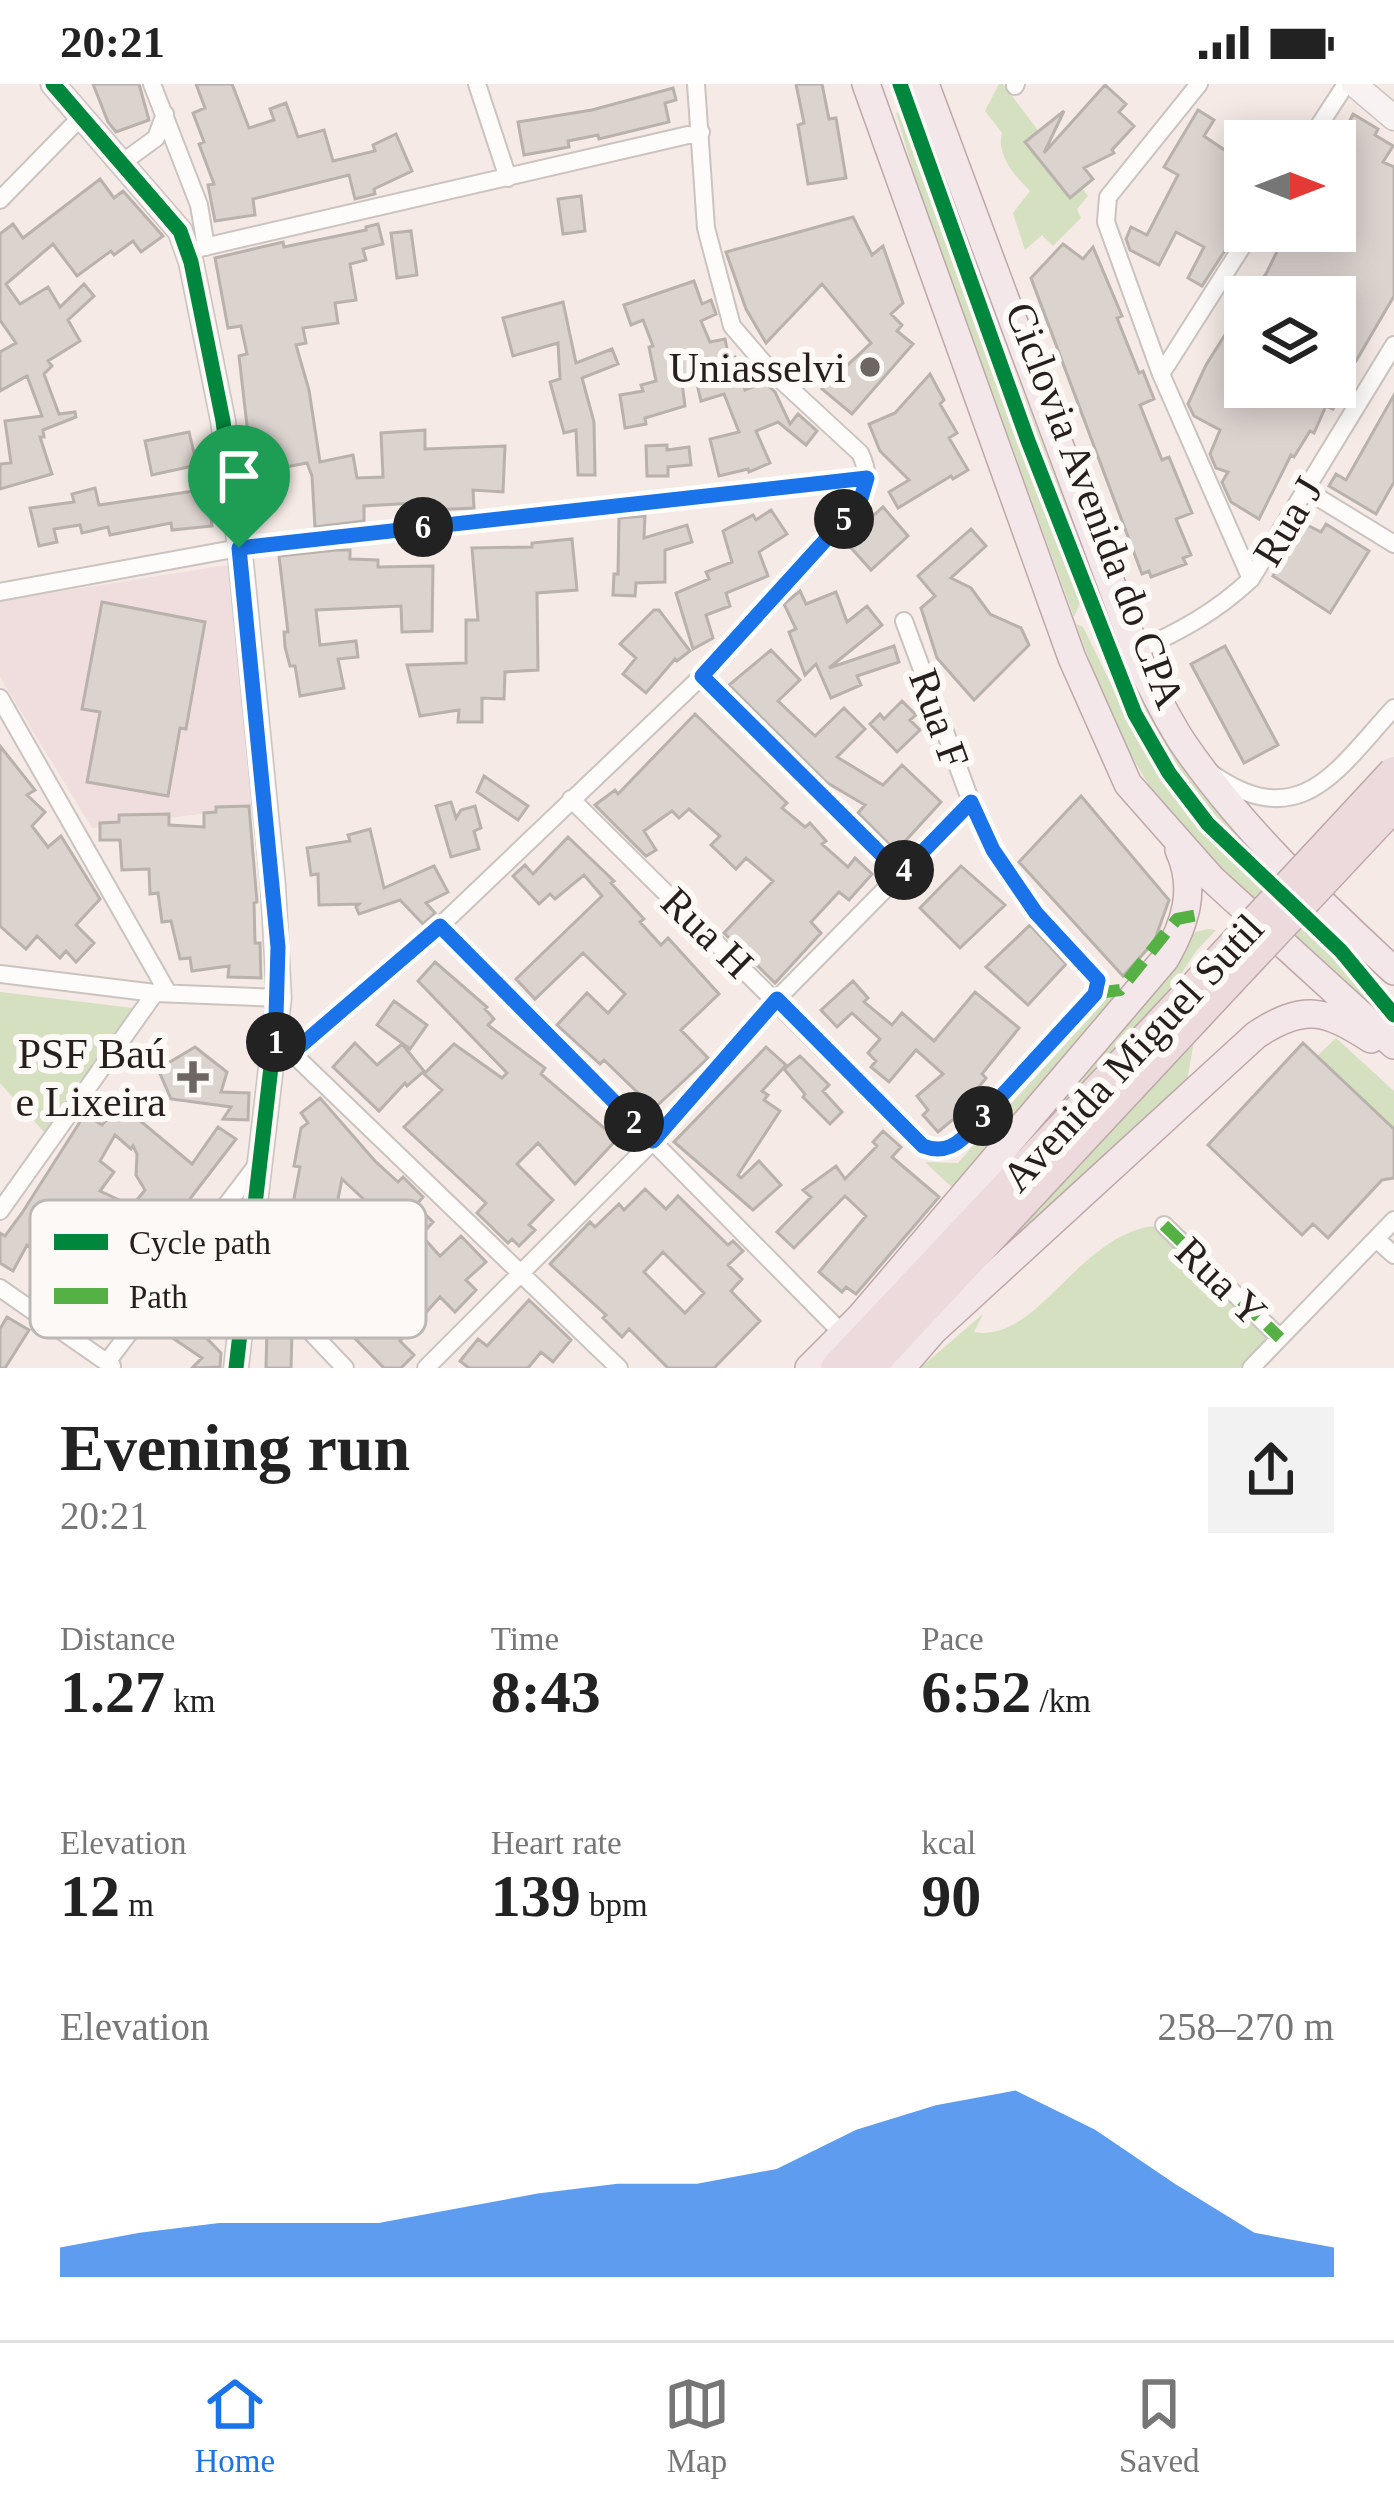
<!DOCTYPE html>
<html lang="en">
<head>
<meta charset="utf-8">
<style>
	body { margin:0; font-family:"Times New Roman",serif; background:#f2f2f2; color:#222; height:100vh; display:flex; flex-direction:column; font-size:45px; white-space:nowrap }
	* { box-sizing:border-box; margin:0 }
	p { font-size:39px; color:#767676 }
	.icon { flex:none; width:66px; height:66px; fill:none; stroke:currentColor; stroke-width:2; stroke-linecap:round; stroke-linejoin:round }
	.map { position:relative; height:1284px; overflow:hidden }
	.panel { display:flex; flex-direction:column; background:#fff; flex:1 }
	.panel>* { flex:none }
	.needle { width:78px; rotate:90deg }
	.tools { position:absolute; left:1224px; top:36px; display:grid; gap:24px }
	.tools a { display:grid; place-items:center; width:132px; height:132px; border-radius:0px; background:#fff; box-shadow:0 6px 30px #0003; font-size:60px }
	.pin { position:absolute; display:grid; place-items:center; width:102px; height:102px; color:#fff; margin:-123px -51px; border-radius:50% 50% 50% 0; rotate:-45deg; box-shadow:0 0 12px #0007 }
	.pin .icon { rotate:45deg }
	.km { position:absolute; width:60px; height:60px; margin:-30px; border-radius:50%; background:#222; color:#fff; font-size:33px; line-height:60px; text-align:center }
	.round { display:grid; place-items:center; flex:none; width:126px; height:126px; border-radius:0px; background:#f2f2f2 }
	.overview { display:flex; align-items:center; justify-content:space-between; height:204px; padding:0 60px }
	h1 { font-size:66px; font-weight:800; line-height:90px }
	.figures { display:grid; grid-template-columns:repeat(3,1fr); gap:18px; height:204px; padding:12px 60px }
	.figures div { display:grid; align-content:center }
	.figures b { font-size:60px; font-weight:800 }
	.figures small { font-size:33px; font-weight:400 }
	.figures p { font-size:33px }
	.chart { height:336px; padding:24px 60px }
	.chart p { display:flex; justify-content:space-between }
	.chart svg { width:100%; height:216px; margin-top:12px; fill:#1a73e8; opacity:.7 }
	.status { display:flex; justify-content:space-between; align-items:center; height:84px; padding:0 60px; background:#fff; direction:ltr }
	.status svg { height:33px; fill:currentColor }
	.dock { display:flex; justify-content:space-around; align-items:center; height:168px; border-top:3px solid #e0e0e0; background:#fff; font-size:33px; color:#767676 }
	.dock a { display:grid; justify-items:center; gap:6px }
	.dock .current { color:#1a73e8 }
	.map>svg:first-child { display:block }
</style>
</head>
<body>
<div class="status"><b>20:21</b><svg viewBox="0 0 49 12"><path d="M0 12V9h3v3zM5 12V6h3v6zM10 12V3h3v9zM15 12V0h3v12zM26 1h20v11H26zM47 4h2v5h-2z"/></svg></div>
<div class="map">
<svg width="1394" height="1284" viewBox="0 0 1394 1284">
	<rect width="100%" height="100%" fill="#f5eae5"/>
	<path fill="#f0dedf" d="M227 481 232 488 254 723 92 744 0 593V517Z"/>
	<path fill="#d4e0c0" d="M999 0H1003L1088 112 1077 125 1081 134 1053 162 1042 151 1025 166 1013 129 1030 107C1015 92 996 71 1002 49L985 27Z
		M896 28 905 32C955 198 1021 357 1080 519L1074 533 918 105Z
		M920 36 1103 520 1093 516 1078 468 1064 443 930 73Z
		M1106 530C1136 603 1175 678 1226 739 1254 772 1287 801 1318 831 1296 814 1272 798 1252 780 1179 713 1136 630 1100 540Z
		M1076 540 1083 543 1140 659 1184 723 1213 759 1324 864 1394 942V947C1314 873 1214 796 1153 707 1118 655 1097 597 1076 540Z
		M1208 845 1216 846 1196 867 1169 909 996 1087 1195 848Z
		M0 908 133 924 45 1049 0 999Z
		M1105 908 1127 911 961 1112 925 1078 958 1079Z
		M1336 954 1394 1007V1045L1317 972Z
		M1194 957 1187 997 953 1215Z
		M1153 1142 1269 1256 1240 1284H920L983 1230 974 1248C1037 1260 1076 1153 1153 1142Z"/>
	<path fill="#dbd3ce" stroke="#b9b1ac" stroke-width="3" fill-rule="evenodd" d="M93 0H139L149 36 116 48 108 38Z
		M196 0H232L249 44 274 36 270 25 286 19 298 53 324 46 333 77 375 67 373 61 396 50 412 87 374 105 375 110 355 115 349 91 253 115 255 131 215 137 208 101 214 100 199 60 204 58 193 29 205 24Z
		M796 0H822L829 35 836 34 846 94 808 100 798 41 804 39Z
		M1105 1 1126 20 1119 28 1134 42 1112 66 1114 69 1084 84 1093 95 1070 114 1025 58 1064 27 1044 69Z
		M673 4 676 16 665 19 669 38 599 55 598 51 568 57 569 63 524 71 518 38 592 26Z
		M1198 26 1214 36 1204 52 1229 69 1235 59 1245 66V120L1232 141 1235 142 1226 165 1202 202 1188 194 1204 163 1176 148 1159 181 1130 166 1126 155 1131 143 1147 151 1178 91 1164 83Z
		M1353 30 1378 45 1375 51 1393 62 1383 78 1394 83V212L1356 277 1335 297V213H1248L1266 190 1287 147H1335V66Z
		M100 95 114 114 123 107 163 152 141 168 133 157 114 171 111 167 77 192 53 160 6 200 20 220 48 203 60 223 84 200 94 212 68 236 80 257 48 277 52 282 44 290 59 330 75 328 76 333 43 346 44 353H40L52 390 0 405V380L11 379 5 337 42 332 27 292 0 307V268L16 259 0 236V150L13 140 23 154Z
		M581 112 585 147 563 150 558 115Z
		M853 133 872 171 883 162 903 219 891 230 902 241 897 247 913 260 852 330 822 305 871 259 822 200 766 259 746 225 726 168Z
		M378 140 383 160 363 165 366 176 350 180 356 216 335 219 338 239 303 244 306 259 296 261 309 306 320 378 353 371 357 394 383 393 381 349 425 346V365L505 362 503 408 473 406 474 424 431 426V418L364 422V437L315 443 312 392 307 379 275 385 272 366 258 368 257 356 253 357 247 342 239 272 247 270 241 242 228 244 215 174 283 158 284 163 366 146V143Z
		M411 147 417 191 397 194 391 149Z
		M1063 160 1083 175 1093 163 1122 232 1117 234 1139 289 1143 287 1154 315 1140 321 1162 376 1169 373 1192 429 1176 435 1191 471 1183 474 1186 480 1151 493 1149 487 1142 490 1031 194Z
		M694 197 702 220 711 216 716 230 701 237 710 258 725 255 729 275 735 273 745 306 764 298 775 308 790 340 798 330 817 347 806 361 778 338 756 347 770 379 749 388 748 385 719 392 710 355 739 348 724 310 701 317 696 296 682 299 685 322 645 334 646 340 625 344 620 311 643 307 641 301 656 297 649 263 653 262 643 236 631 241 624 221Z
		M563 218 576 279 612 265 618 280 582 294 594 338 595 391H578L576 346 564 349 550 298 560 295 558 259 513 272 503 234Z
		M1245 219V303H1344L1333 325 1326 322 1314 349 1310 347 1294 373 1291 371 1259 435 1231 418 1222 398 1228 388 1216 384 1210 370 1220 346 1194 332 1188 320 1206 281Z
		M930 290 944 316 940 320 957 349 949 354 968 386 953 395 951 392 898 424 889 408 909 396 880 367 869 340 895 329Z
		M1394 311V398L1376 430 1329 402 1336 390 1346 396Z
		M189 348 197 381 152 391 145 357Z
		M667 361V366L689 363 691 381 668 383V392H647L646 362Z
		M95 404 99 421 208 405 212 442 172 446 171 439 110 451 108 443 82 449 80 441 54 445 57 458 39 462 30 424 74 418 72 410Z
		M883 423 908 452 871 486 845 457Z
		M771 426 787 450 759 468 768 492 726 509 730 522 706 531 713 554 693 565 676 509 709 495 706 488 732 478 723 447 753 431 756 436Z
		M645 432 644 454 687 441 692 458 665 466V498L636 499 635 512 613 511 614 490H618L619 434Z
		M1305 440 1321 448 1326 440 1369 467 1330 529 1273 492Z
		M971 445 986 462 951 494 971 504 990 530 1021 544 1029 561 974 616 937 574 921 524 935 512 918 492Z
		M572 455 577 506 537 509 538 586 505 588 504 615 482 614V638H458L459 626 420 632 407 581 466 579V536H478L472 464 532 463V459Z
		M336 466H350V475L378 476V483L433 482 432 547 402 548 401 522 316 526 320 561 356 557 358 573 338 575 344 604 300 612 295 582H290L285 563 284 548H288L279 472Z
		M800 507 806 520 836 508 847 538 867 522 882 541 829 584 894 562 899 578 857 592 861 601 831 614 816 580 805 591 789 548 796 545 784 520Z
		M102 518 205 538 186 645 180 644 168 712 87 698 100 628 82 625Z
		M654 526H659L690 567 677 577 675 575 646 609 623 590 636 574 620 560Z
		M1225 562 1278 661 1244 679 1191 580Z
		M771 566 800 596 778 617 815 652 844 624 865 645 837 673 883 701 902 681 941 718 896 767 858 729 865 721 826 698 729 601Z
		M902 617 916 631 910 636 920 646 897 668 870 640 880 630 884 635Z
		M695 630 787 719 782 724 805 743 810 739 826 757 822 760 848 783 855 774 872 790 849 816 839 808 811 838 821 849 775 899 724 849 773 797 746 774 736 785 711 761 720 752 689 725 679 734 672 727 644 747 656 766 646 772 595 721 615 706 618 710Z
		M0 662 35 706 27 711 45 728 32 742 48 763 61 752 100 815 76 841 94 859 76 878 66 867 60 874 37 852 26 865 0 842Z
		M484 692 528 722 518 736 477 708Z
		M1081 712 1169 816 1154 858 1123 892 1019 778Z
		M451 718 456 734 461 726 475 722 481 744 474 747 479 765 451 773 436 722Z
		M249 722 257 818 254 819 255 859H260L261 894 228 893 229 882 192 887 190 874 180 875 171 837 162 838 158 809 150 810 149 785 122 786 120 756H100V739L119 738V731L169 730V741L204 743V729L216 728V723Z
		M370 745 384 804 434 782 448 808 426 819 435 829 423 840 400 816 359 830 356 823 359 820 319 821 318 790 311 791 307 764 350 757 348 751Z
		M568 753 614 797 611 799 644 835 640 838 661 861 668 854 719 910 681 946 708 974 646 1032 630 1017 637 1008 604 976 600 980 557 941 587 909 608 929 625 910 583 869 535 915 516 895 602 812 584 791 555 815 550 810 539 820 513 792 525 781 533 790Z
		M961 782 1005 821 960 864 920 824Z
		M1030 841 1066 880 1028 921 986 883Z
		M435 878 487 923 485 925 494 935 488 941 545 984 541 990 617 1055 575 1100 538 1059 517 1080 553 1116 529 1141 535 1146 519 1162 512 1155 508 1159 477 1129 486 1119 404 1043 442 1006 424 990 454 960 502 994 507 989 418 897Z
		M853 897 868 914 864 918 892 941 902 929 934 957 975 908 1019 944 982 990 986 994 970 1014 974 1018 938 1048 923 1031 928 1026 917 1012 943 990 916 966 889 998 871 983 876 977 868 969 880 955 852 929 837 943 821 926Z
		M394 917 427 941 410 965 377 941Z
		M355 959 377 981 402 960 424 987 407 1002 405 999 379 1027 333 983Z
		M1303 959 1394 1045V1094L1382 1096 1328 1154 1313 1140 1302 1151 1208 1061Z
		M195 963 227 988 221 1008 249 1009 248 1036 223 1035 231 1023 171 1015 158 985Z
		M766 963 786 981 762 1007 768 1011 764 1016 780 1027 738 1091 741 1094 759 1077 781 1101 753 1126 674 1058Z
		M800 972 829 1001 823 1007 842 1028 830 1040 803 1013 805 1010 784 985Z
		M320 1014 375 1077 398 1098 403 1093 423 1113 416 1121 433 1138 421 1151 440 1172 461 1152 486 1178 466 1196 476 1206 455 1228 440 1213 400 1257 414 1271 401 1284H384L277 1175 314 1135 291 1130 300 1083 294 1082 301 1044 308 1039 301 1029ZM342 1095 373 1124 350 1148 370 1167 344 1194 321 1168 332 1156 320 1145 326 1118 337 1120Z
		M120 1020 192 1080 218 1043 236 1055 166 1146 174 1152 137 1194 106 1169 118 1146 97 1128 80 1156 102 1169 86 1197 119 1227 110 1240 85 1221 82 1228 47 1210 61 1182 27 1161 13 1187 0 1179V1149L5 1152 22 1129 85 1030 102 1041ZM115 1051 131 1065 133 1062 137 1070 136 1091 145 1106 132 1122 100 1107 114 1088 100 1077Z
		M883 1047 901 1063 892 1073 939 1113 856 1210 846 1203 842 1208 819 1188 866 1132 845 1112 794 1164 777 1148 811 1113 803 1106 836 1082 845 1095 877 1062 873 1058Z
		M645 1105 666 1125 678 1112 728 1161 733 1157 743 1167 728 1181 742 1195 731 1207 760 1237 714 1284H668L629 1245 622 1253 603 1234 606 1231 550 1180 590 1138 595 1143 619 1120 624 1126ZM663 1168 704 1209 685 1229 644 1188Z
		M236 1129 233 1166 207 1208 213 1212 193 1240 221 1269 220 1283 192 1284 202 1274 158 1244 196 1188 193 1185Z
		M529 1216 571 1256 553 1278 541 1268 528 1284H469L460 1277 478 1255 487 1262Z
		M7 1233 29 1246 5 1284H0V1245Z
		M267 1243 292 1247 291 1284H266Z"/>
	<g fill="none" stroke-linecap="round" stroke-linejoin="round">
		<g stroke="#cbc3bf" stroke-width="20">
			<path id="street" d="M152 0 199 121 206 163
				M477 0 508 94
				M1199 0 1108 113 1106 138 1161 290 1251 495
				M1015 2 1016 0
				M1309 57 1346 0
				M123 78 156 54 165 30
				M0 116 81 33
				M187 167 701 48
				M1161 290 1252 147
				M1306 406 1394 460
				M0 508 239 464 867 394
				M1136 567C1179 548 1216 528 1251 495L1394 261
				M702 592 901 790
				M0 614 168 909
				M1214 691C1302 751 1339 683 1394 624
				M571 715 912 1053 934 1066 956 1060 1095 911 1098 896 1036 829 993 766 971 718 904 537
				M440 842 843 1250
				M0 890 155 909 279 914
				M275 967 292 969 440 842 702 592 860 418C868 400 869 387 860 369L768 284 732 242 706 144 696 0
				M292 969 619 1284
				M0 1127 155 909
				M1164 1141 1280 1254
				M1376 1155 1394 1171
				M250 1184 345 1284
				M0 1204 112 1282
				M107 1278 259 1078
				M426 1284 653 1057 777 915 971 718
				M1251 1284 1394 1136"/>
		</g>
		<g stroke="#cbc3bf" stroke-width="27">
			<path id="secondary" d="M53 0 180 147 191 178 223 337 238 448 273 801 279 914 236 1284
				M1354 0 1394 34"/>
		</g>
		<g stroke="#bea7a9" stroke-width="30">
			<path id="primary" d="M866 0 1072 574 1128 700 1211 794 1394 961
				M925 0 1144 588C1157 613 1169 639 1185 662 1243 746 1319 817 1394 887
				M809 1284 861 1232 1165 875C1185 840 1197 805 1179 766
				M901 1284 933 1247 1256 951C1303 920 1325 925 1371 955"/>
		</g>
		<g stroke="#bea7a9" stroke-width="33">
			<path id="highway" d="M836 1284 1211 885
				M869 1284 1228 899"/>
		</g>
		<use href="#street" stroke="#fefcfb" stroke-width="16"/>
		<use href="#secondary" stroke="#f8f2f3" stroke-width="24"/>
		<use href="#primary" stroke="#f3e7e9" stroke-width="27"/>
		<use href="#highway" stroke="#ecdadd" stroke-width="30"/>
		<g stroke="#bea7a9" stroke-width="33" stroke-linecap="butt">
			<path id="highway-bridge" d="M1211 885 1394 688
				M1228 899 1394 722"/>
		</g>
		<use href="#highway-bridge" stroke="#ecdadd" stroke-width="30"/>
		<path stroke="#56b145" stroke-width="12" stroke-dasharray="24 12" stroke-linecap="butt" d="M1098 904 1105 908 1120 906 1177 835 1198 831
			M1164 1141 1280 1254"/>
		<g stroke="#fdf9f7" stroke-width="22">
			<path id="cycleway" d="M53 0 180 147 191 178 223 337 238 448 273 801 279 914 236 1284
				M900 0 1028 357 1135 630 1169 689 1208 740 1341 867 1394 931"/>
		</g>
		<use href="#cycleway" stroke="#00873e" stroke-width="15"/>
	</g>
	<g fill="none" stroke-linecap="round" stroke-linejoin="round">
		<g stroke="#fff" stroke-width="24">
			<path id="route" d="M867 394 860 418 702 592 901 790 971 718 993 766 1036 829 1098 896 1095 910 963 1054C951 1065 939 1068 923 1062L777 915 653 1057 440 842 292 969 275 968 278 863 239 464Z"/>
		</g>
		<use href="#route" stroke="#1a73e8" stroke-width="15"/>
	</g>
	<g fill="#6e6662" stroke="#fdf9f7" stroke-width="4.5">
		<circle cx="870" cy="283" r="12"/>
		<path d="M187 975h12v12h12v12h-12v12h-12v-12h-12v-12h12z"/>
	</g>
	<g text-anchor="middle" stroke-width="12" stroke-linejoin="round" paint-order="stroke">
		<g font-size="42" fill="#261f1c" stroke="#fdf9f7" text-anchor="end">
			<text x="846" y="298">Uniasselvi</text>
			<text x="166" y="984">PSF Baú<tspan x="166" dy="48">e Lixeira</tspan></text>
		</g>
		<g font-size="42" fill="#261f1c" stroke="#fdf9f7">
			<text transform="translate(1096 421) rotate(69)" y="15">Ciclovia Avenida do CPA</text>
			<text transform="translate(1287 437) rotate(-59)" y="15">Rua J</text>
			<text transform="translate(940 634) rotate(70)" y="15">Rua F</text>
			<text transform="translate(708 848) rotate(44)" y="15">Rua H</text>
			<text transform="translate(1132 968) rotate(-47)" y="15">Avenida Miguel Sutil</text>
			<text transform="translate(1222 1197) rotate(44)" y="15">Rua Y</text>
		</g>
	</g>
	<rect x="30" y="1116" width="396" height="138" rx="18" fill="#fdf9f7" stroke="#bcb8b5" stroke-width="3"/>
	<rect x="54" y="1150" width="54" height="16" fill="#00873e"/>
	<rect x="54" y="1204" width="54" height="16" fill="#56b145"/>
	<g font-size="33" fill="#261f1c">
		<text x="129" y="1170">Cycle path</text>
		<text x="129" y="1224">Path</text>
	</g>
</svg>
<div class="tools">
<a><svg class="needle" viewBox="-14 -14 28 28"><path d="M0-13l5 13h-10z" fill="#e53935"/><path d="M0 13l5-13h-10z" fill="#767676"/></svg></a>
<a><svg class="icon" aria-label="layers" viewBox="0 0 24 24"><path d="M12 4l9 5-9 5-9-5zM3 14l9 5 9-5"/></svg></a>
</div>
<div class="pin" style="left:239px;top:464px;background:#1e9e55"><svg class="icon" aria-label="arrive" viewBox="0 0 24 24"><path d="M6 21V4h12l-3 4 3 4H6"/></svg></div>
<b class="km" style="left:276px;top:958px">1</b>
<b class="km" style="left:634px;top:1038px">2</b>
<b class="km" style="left:983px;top:1032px">3</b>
<b class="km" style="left:904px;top:786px">4</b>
<b class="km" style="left:844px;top:435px">5</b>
<b class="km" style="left:423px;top:443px">6</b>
</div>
<section class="panel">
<div class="overview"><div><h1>Evening run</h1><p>20:21</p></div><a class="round"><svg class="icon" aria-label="share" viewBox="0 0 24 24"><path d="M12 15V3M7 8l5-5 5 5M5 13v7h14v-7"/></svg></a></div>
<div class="figures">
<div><p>Distance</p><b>1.27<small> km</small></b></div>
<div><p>Time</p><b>8:43</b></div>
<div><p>Pace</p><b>6:52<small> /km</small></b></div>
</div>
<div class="figures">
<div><p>Elevation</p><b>12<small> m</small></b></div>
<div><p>Heart rate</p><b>139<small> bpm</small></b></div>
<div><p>kcal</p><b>90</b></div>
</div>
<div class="chart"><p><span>Elevation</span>258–270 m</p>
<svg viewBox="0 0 160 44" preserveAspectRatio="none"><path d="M0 44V38L10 35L20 33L30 33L40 33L50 30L60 27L70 25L80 25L90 22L100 14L110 9L120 6L130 14L140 25L150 35L160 38V44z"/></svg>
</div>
</section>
<nav class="dock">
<a class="current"><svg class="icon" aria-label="home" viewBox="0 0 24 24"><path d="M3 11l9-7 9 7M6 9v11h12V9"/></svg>Home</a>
<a><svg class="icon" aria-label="map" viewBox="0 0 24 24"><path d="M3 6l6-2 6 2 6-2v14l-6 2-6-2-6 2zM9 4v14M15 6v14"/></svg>Map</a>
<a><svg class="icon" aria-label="saved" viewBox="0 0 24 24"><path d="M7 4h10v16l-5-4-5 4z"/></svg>Saved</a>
</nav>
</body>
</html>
